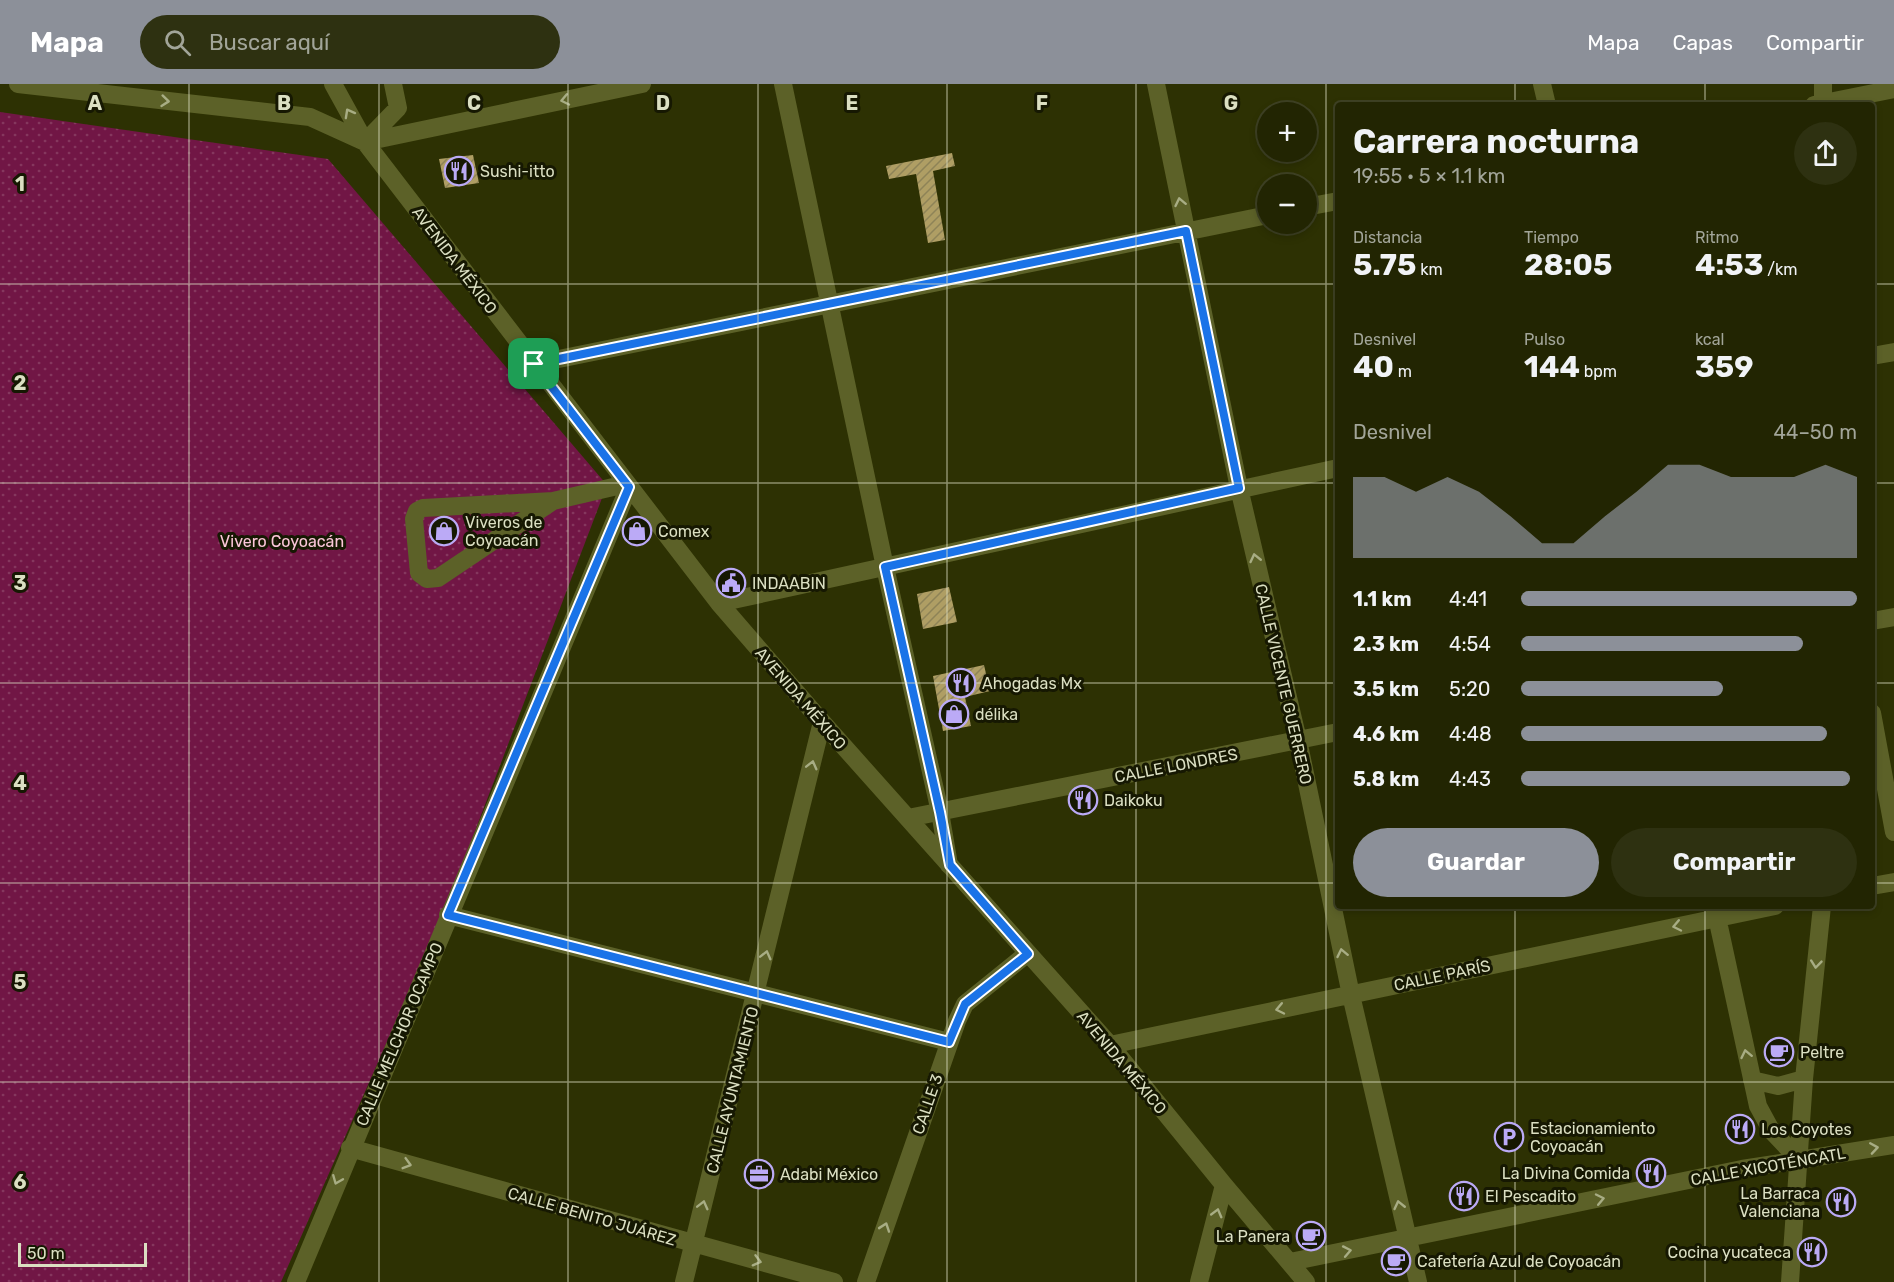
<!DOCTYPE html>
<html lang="es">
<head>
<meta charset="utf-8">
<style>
	body { margin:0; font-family:Rubik,sans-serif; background:#2e3111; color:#f1f3f6; height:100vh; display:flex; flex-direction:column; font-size:22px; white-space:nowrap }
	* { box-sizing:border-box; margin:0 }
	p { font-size:20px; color:#a2a599 }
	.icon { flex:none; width:33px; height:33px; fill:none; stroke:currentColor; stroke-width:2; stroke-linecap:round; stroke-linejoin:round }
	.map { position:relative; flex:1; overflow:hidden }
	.panel { position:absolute; left:1335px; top:18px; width:540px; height:807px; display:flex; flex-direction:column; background:#222502; border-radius:6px; box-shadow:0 3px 9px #0003,0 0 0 2px #3f4224 }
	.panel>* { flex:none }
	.buttons { position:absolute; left:1257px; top:18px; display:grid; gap:12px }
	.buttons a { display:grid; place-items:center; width:60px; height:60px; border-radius:50%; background:#222502; box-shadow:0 3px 9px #0003,0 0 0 2px #3f4224; font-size:30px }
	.scale { position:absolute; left:18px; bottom:15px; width:129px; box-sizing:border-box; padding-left:6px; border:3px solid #dbdfc2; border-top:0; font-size:16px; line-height:21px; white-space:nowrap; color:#dbdfc2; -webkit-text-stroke:4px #161802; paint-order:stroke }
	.pin { position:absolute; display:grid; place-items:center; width:51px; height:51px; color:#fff; margin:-26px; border-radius:12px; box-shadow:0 3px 9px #0006 }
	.round { display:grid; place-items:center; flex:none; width:63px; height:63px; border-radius:32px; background:#2e3111 }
	.headline { display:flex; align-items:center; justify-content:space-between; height:102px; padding:0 18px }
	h1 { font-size:33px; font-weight:700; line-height:45px }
	.figures { display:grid; grid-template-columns:repeat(3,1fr); gap:9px; height:102px; padding:6px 18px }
	.figures div { display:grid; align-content:center }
	.figures b { font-size:30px; font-weight:700 }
	.figures small { font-size:16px; font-weight:400 }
	.figures p { font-size:16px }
	.chart { height:168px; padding:12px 18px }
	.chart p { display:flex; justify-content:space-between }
	.chart svg { width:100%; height:108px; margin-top:6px; fill:#8c9099; opacity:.7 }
	.primary-button { display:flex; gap:12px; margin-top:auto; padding:12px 18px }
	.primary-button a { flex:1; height:69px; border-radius:36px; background:#8c9099; color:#fff; font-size:24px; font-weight:700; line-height:69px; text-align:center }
	.primary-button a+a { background:#2e3111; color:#f1f3f6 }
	ul { padding:0 18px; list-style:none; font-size:20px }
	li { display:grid; grid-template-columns:96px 72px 1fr; align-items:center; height:45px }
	li i { height:15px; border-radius:8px; background:#8c9099 }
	header { display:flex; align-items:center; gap:36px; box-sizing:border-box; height:84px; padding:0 30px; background:#8c9099; color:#fff }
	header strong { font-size:28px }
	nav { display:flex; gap:33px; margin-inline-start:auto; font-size:21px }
	.search { width:420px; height:54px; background:#2e3111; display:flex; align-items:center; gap:15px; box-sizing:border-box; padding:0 21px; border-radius:33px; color:#a2a599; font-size:22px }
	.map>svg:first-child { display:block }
</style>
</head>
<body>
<header>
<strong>Mapa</strong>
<div class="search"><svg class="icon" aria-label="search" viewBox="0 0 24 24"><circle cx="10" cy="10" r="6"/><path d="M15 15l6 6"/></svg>Buscar aquí</div>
<nav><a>Mapa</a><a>Capas</a><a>Compartir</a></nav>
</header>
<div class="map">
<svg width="1894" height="1198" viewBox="0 0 1894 1198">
	<defs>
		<pattern id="park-dots" width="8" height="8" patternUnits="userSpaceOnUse" patternTransform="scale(1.5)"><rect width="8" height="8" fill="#711645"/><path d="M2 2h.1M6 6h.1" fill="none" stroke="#85375e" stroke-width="1.8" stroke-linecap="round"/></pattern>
		<pattern id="building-hatch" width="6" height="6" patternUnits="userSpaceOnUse" patternTransform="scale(1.5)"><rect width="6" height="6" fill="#af9e64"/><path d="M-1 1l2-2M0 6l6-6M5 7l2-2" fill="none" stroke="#8e8357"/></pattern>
	</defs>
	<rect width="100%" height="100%" fill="#2d3103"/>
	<path fill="url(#park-dots)" d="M0 28 328 75 607 401 443 831 281 1198H0Z"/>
	<path fill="url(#building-hatch)" d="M952 69 955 82 933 87 945 156 928 159 916 90 889 95 886 82Z
		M473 71 479 99 445 104 439 75Z
		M949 503 957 538 923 545 917 510Z
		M984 581 990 607 965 613 971 642 943 647 933 592Z"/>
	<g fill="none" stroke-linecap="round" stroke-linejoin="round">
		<path stroke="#5c6128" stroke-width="18" d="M18 0 310 33 365 58 642 0
			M333 0 365 58 719 519 822 638 1110 961 1224 1101 1306 1198
			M783 0 885 483 940 728 949 781
			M1156 0 1239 404 1298 656 1351 911 1418 1198
			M1542 0 1547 21
			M1823 0V21
			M1814 21 1894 5
			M365 58 398 24 393 0
			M1306 123 1338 117
			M1872 272 1894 268
			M534 280 1268 131
			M553 417 438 494 427 495 419 489 414 435 417 427 423 424 553 417 626 400
			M719 519 1338 384
			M1872 537 1894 533
			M1872 629 1894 748
			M908 734 1338 648
			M1872 802 1894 798
			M1715 824 1758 1022 1771 1046 1799 1076
			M448 831 949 958
			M1110 961 1775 822
			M1752 996 1778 1002 1804 995
			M350 1064 834 1198
			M1290 1178 1742 1085 1894 1061
			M296 1198 629 403
			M684 1198 822 638
			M866 1198 957 937 965 920 1028 869
			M1199 1198 1224 1101
			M1790 1198 1804 995 1822 822"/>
	</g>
	<defs><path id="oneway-chevron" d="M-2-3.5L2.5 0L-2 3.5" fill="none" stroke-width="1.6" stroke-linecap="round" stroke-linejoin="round" transform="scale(1.5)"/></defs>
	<g stroke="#a8ad84">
		<use href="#oneway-chevron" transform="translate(565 16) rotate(168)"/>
		<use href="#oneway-chevron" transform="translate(165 17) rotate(6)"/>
		<use href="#oneway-chevron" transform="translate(349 29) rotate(-119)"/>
		<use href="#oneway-chevron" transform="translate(1180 118) rotate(-102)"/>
		<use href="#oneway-chevron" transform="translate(1255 474) rotate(-103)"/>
		<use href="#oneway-chevron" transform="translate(812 681) rotate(-76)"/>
		<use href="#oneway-chevron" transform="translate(1677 842) rotate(168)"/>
		<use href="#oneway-chevron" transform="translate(1342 869) rotate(-102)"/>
		<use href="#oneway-chevron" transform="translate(766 871) rotate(-76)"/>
		<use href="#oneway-chevron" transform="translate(1816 880) rotate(96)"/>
		<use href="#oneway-chevron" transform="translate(1280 925) rotate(168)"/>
		<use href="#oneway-chevron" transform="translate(1746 970) rotate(-102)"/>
		<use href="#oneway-chevron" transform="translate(1874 1064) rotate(-9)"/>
		<use href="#oneway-chevron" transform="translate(407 1080) rotate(16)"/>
		<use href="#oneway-chevron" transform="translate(337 1096) rotate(112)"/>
		<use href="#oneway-chevron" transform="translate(1600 1115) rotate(-12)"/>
		<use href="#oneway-chevron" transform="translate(703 1121) rotate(-76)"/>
		<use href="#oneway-chevron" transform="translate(1399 1121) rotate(-103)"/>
		<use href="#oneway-chevron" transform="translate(1217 1129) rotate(-75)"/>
		<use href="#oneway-chevron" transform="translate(885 1143) rotate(-71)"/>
		<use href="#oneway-chevron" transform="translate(1347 1167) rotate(-11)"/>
		<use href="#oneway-chevron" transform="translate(757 1177) rotate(15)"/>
	</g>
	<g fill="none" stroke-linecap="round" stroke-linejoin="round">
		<g stroke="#fff" stroke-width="12">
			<path id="route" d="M1186 147 1239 404 885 483 940 728 950 781 1028 870 965 920 949 958 448 831 629 403 534 280Z"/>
		</g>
		<use href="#route" stroke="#1a73e8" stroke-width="8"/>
	</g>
	<path fill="none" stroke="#dbdfc2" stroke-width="1.5" stroke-opacity="0.55" d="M189 0V1198M379 0V1198M568 0V1198M758 0V1198M947 0V1198M1136 0V1198M1326 0V1198M1515 0V21M1705 0V21M0 200H1338M1872 200H1894M0 399H1338M1872 399H1894M0 599H1338M1872 599H1894M0 799H1338M1872 799H1894M1515 822V1198M1705 822V1198M0 998H1894"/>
	<defs>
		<g id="restaurant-ring" transform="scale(1.5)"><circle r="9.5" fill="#161802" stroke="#bbaaf6" stroke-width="1.5"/><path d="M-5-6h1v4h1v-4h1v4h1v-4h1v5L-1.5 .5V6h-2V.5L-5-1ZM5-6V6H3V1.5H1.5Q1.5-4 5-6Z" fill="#bbaaf6"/></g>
		<g id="shop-ring" transform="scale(1.5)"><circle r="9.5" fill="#161802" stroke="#bbaaf6" stroke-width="1.5"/><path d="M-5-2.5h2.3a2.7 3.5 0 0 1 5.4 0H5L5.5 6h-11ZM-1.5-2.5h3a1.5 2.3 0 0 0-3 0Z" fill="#bbaaf6"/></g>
		<g id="civic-ring" transform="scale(1.5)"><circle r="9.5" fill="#161802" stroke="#bbaaf6" stroke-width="1.5"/><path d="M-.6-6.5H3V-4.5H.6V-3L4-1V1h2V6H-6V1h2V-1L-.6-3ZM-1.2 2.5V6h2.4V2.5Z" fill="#bbaaf6"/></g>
		<g id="cafe-ring" transform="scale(1.5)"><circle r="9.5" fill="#161802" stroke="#bbaaf6" stroke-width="1.5"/><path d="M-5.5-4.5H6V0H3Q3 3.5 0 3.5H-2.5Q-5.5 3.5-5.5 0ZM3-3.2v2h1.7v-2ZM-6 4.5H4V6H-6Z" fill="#bbaaf6"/></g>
		<g id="parking-ring" transform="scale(1.5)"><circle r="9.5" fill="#161802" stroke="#bbaaf6" stroke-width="1.5"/><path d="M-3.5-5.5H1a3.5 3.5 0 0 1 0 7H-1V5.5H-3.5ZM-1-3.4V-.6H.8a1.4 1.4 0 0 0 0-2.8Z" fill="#bbaaf6"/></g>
		<g id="office-ring" transform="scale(1.5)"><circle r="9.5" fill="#161802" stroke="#bbaaf6" stroke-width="1.5"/><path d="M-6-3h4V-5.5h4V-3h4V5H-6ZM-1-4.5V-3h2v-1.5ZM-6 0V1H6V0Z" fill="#bbaaf6"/></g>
	</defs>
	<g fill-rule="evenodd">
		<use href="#restaurant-ring" x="459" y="87"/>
		<use href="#shop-ring" x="444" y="447"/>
		<use href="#shop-ring" x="637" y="447"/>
		<use href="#civic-ring" x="731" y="499"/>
		<use href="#restaurant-ring" x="961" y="599"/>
		<use href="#shop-ring" x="954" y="630"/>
		<use href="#restaurant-ring" x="1083" y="716"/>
		<use href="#cafe-ring" x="1779" y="968"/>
		<use href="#restaurant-ring" x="1740" y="1045"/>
		<use href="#parking-ring" x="1509" y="1053"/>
		<use href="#restaurant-ring" x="1651" y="1089"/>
		<use href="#office-ring" x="759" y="1090"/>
		<use href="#restaurant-ring" x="1464" y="1112"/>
		<use href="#restaurant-ring" x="1841" y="1118"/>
		<use href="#cafe-ring" x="1311" y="1152"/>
		<use href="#restaurant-ring" x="1812" y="1168"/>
		<use href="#cafe-ring" x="1396" y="1177"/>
	</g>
	<g text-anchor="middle" stroke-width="6" stroke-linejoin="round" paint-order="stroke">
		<g font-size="16" fill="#dbdfc2" stroke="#161802" text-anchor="start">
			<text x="480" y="93">Sushi-itto</text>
			<text x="465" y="444">Viveros de<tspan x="465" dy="18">Coyoacán</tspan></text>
			<text x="658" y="453">Comex</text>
			<text x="752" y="505">INDAABIN</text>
			<text x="982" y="605">Ahogadas Mx</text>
			<text x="975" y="636">délika</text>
			<text x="1104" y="722">Daikoku</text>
			<text x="1800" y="974">Peltre</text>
			<text x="1530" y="1050">Estacionamiento<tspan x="1530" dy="18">Coyoacán</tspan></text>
			<text x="1761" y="1051">Los Coyotes</text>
			<text x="1630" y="1095" text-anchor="end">La Divina Comida</text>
			<text x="780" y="1096">Adabi México</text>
			<text x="1820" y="1115" text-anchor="end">La Barraca<tspan x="1820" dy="18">Valenciana</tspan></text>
			<text x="1485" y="1118">El Pescadito</text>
			<text x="1290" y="1158" text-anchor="end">La Panera</text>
			<text x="1791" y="1174" text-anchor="end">Cocina yucateca</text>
			<text x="1417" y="1183">Cafetería Azul de Coyoacán</text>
		</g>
		<g font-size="16" fill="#dbdfc2" stroke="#161802">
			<text transform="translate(455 176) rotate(53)" y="6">AVENIDA MÉXICO</text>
			<text transform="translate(1284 600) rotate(77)" y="6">CALLE VICENTE GUERRERO</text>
			<text transform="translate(801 614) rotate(49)" y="6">AVENIDA MÉXICO</text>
			<text transform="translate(1176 681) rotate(-11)" y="6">CALLE LONDRES</text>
			<text transform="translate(1442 891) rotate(-12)" y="6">CALLE PARÍS</text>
			<text transform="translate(399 950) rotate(-67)" y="6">CALLE MELCHOR OCAMPO</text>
			<text transform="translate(1122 978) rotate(50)" y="6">AVENIDA MÉXICO</text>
			<text transform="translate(732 1006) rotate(-76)" y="6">CALLE AYUNTAMIENTO</text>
			<text transform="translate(927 1020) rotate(-71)" y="6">CALLE 3</text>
			<text transform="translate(1768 1082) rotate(-10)" y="6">CALLE XICOTÉNCATL</text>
			<text transform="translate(592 1132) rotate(16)" y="6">CALLE BENITO JUÁREZ</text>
		</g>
		<g font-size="16" fill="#fdc6da" stroke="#161802">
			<text x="282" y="463">Vivero Coyoacán</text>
		</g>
	</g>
	<g font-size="20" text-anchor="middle" font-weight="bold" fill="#dbdfc2" stroke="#161802" stroke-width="6" stroke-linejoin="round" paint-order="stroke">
		<text x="95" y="26">A</text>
		<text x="284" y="26">B</text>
		<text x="474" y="26">C</text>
		<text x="663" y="26">D</text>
		<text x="852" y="26">E</text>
		<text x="1042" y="26">F</text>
		<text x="1231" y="26">G</text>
		<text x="20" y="107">1</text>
		<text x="20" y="306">2</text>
		<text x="20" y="506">3</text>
		<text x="20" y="706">4</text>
		<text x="20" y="905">5</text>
		<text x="20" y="1105">6</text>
	</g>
</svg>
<div class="buttons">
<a>+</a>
<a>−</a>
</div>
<div class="scale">50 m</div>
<div class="pin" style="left:534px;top:280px;background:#1e9e55"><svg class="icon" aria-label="arrive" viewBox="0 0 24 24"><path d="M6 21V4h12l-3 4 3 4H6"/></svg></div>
<section class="panel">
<div class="headline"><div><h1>Carrera nocturna</h1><p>19:55 · 5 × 1.1 km</p></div><a class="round"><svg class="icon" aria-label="share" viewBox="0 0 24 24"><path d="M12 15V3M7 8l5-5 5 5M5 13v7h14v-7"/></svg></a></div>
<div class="figures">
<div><p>Distancia</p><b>5.75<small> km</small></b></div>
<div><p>Tiempo</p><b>28:05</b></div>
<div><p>Ritmo</p><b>4:53<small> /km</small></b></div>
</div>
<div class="figures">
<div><p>Desnivel</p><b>40<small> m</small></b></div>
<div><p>Pulso</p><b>144<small> bpm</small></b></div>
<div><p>kcal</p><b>359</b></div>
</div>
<div class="chart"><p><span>Desnivel</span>44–50 m</p>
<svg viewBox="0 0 160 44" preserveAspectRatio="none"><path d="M0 44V11L10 11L20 17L30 11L40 17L50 27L60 38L70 38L80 27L90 17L100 6L110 6L120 11L130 11L140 11L150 6L160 11V44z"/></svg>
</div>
<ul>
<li><b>1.1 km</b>4:41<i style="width:100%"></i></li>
<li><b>2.3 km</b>4:54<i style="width:84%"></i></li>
<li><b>3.5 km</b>5:20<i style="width:60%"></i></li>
<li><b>4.6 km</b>4:48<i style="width:91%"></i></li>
<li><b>5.8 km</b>4:43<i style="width:98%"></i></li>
</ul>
<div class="primary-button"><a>Guardar</a><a>Compartir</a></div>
</section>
</div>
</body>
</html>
